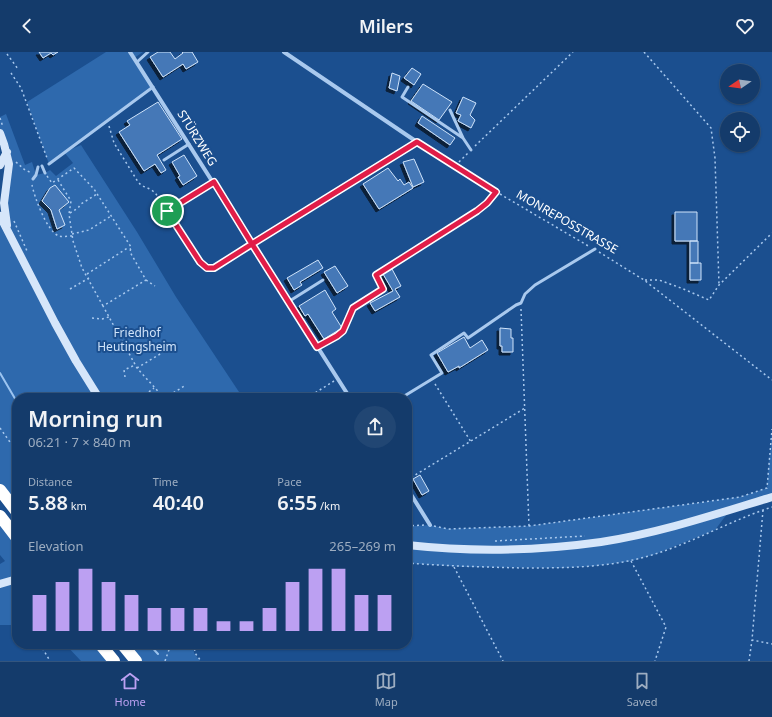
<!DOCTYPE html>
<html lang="en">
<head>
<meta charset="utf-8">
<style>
	body { margin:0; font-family:"Noto Sans",sans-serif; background:#214673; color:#f1f3f6; height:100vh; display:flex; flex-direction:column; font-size:15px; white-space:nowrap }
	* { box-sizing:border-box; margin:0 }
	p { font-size:13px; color:#9dadc1 }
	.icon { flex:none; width:22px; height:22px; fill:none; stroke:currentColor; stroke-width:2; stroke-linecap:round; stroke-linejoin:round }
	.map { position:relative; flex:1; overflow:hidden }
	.sheet { position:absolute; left:12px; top:341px; width:400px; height:256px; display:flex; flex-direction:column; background:#143b6b; border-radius:16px; box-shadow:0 1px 3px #0004,0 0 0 1px #33557e }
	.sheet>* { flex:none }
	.needle { width:26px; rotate:257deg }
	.controls { position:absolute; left:720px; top:12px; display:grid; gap:8px }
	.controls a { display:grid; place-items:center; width:40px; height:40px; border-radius:50%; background:#143b6b; box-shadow:0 1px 3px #0004,0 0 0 1px #33557e; font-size:20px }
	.pin { position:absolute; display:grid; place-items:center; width:34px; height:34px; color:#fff; margin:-17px; border:2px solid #fff; border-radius:50%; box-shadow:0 1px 4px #0007 }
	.round { display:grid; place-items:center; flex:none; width:42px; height:42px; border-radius:21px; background:#214673 }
	.head { display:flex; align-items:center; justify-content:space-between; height:68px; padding:0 16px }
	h1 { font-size:22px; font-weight:600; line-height:30px }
	.stats { display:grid; grid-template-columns:repeat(3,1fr); gap:6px; height:68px; padding:4px 16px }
	.stats div { display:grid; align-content:center }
	.stats b { font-size:20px; font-weight:600 }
	.stats small { font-size:11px; font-weight:400 }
	.stats p { font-size:11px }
	.chart { height:112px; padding:8px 16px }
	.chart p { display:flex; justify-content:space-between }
	.chart svg { width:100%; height:72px; margin-top:4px; stroke:#bca0f2; stroke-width:6 }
	header { display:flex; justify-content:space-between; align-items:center; height:52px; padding:0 16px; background:#143b6b; font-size:18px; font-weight:600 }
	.tabs { display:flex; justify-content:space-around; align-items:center; height:56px; border-top:1px solid #33557e; background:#143b6b; font-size:11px; color:#9dadc1 }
	.tabs a { display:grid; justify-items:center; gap:2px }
	.tabs .on { color:#bca0f2 }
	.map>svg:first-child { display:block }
</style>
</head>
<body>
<header><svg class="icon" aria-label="back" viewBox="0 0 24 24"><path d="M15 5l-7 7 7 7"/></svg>Milers<svg class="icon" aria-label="heart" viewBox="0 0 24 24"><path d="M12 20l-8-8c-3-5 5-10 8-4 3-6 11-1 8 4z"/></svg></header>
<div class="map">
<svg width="772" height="609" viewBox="0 0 772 609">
	<defs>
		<filter id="shadow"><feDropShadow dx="-3" dy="3" stdDeviation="0" flood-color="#0009"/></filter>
	</defs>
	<rect width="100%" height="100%" fill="#1b4f8f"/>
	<path fill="#2e69ad" d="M106 0H143L134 6 153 35 67 99 81 93 137 180 176 245 243 346H17V459L0 438V164H6L9 119 0 81V65L6 62 25 113 32 110 36 123 45 121 50 118 56 124 73 111 64 100 49 112 27 50Z
		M772 377V445L730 458 715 478 653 503 631 509 595 514 562 516 463 515 407 511V474H416L430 473 448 477 529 474 740 445 767 436Z
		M0 464 17 486V573H0V512L5 509 0 503Z
		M65 592H100L114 609H81Z
		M122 592H193L194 601 200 609H136Z"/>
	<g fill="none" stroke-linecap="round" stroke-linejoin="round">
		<path stroke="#9cc4f0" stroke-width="2" d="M0 321 17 350
			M149 592 158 602"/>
	</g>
	<path fill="#4478b7" stroke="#cfe3fa" filter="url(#shadow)" d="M39 0H58L53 3 51 1 43 6Z
		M158 0H170L175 7 183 1 182 0H192L198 10 186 17 183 12 163 25 150 5Z
		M412 16 421 22 414 33 404 26Z
		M392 21 400 24 397 39 389 36Z
		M423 32 452 50 439 68 411 49Z
		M463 45 476 51 470 63 475 68 471 76 458 69 461 63 456 61Z
		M158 50 182 87 157 103 166 118 161 121 155 112 144 119 119 80 130 73 127 69Z
		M422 64 455 86 450 93 418 71Z
		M184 103 197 124 183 133 178 125 180 124 172 110Z
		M414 107 424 130 413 135 403 110Z
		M388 116 398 129 400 127 404 133 409 130 413 136 379 157 363 132Z
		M55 133 69 150 59 158 65 173 57 177 51 158 42 149 50 136Z
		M675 160H697V189H675Z
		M690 189H698V211H690Z
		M318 208 323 216 300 230 302 233 294 238 287 226Z
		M690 211H701V228H690Z
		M335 214 348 234 337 241 324 220Z
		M392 217 401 234 395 237 400 245 375 259 370 251 393 239 383 222Z
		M325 238 336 257 332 260 342 276 324 287 308 262 305 264 299 254Z
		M500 276 511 277V286H513V300H502V294H500Z
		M464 285 470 296 482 288 488 298 459 316V314L448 320 437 301Z
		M420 423 429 439 422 443 413 427Z"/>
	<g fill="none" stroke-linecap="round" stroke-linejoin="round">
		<path stroke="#a9c9ee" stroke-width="1.5" stroke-dasharray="2 3" stroke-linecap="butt" d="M644 0 711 76 715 106 719 233
			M7 2 18 17
			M11 21 21 36 47 106
			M0 66 3 75
			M109 74 114 91 138 130C144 137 149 134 156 142L205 215 210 217 214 216 248 194
			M475 94 573 0
			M16 110 25 118 32 121
			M459 110 468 101
			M459 117 492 137
			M47 124 52 131 74 116 94 137 131 195 130 200 146 228 103 254 137 316 164 346
			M58 128 71 149 69 162 73 189 82 216 103 254
			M32 133C34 144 47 180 59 184 63 185 68 184 72 184
			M500 142 590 195
			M167 159 208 134
			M70 161 78 156 81 152 97 142
			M14 169 27 199
			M72 182 89 178 111 164
			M257 189 412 94
			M599 200 644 228 772 328
			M87 222 126 197H131
			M146 228 155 234
			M645 228H659L681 236 709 248 719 233 772 181
			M70 237 89 226
			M521 257 529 474
			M92 266 102 267 109 265
			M137 316 170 296
			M125 325 124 318 135 313
			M435 332 471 390
			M141 346 154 336
			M165 346 186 333
			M307 346 334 329
			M0 376 17 400
			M407 428 525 356
			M763 458 752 588 772 592
			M407 474 425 473
			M434 474 448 477 529 474 740 445 767 436 772 377
			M495 489 585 484
			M631 509 666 575 655 609
			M407 511C445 514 484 515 522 516 563 516 605 516 645 505 689 493 729 469 772 455
			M454 515 503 609
			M40 592 50 609
			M194 592 195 601 201 609
			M165 609 171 592
			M749 609 752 588"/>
		<path stroke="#a9c9ee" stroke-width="3" d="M137 10 148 0
			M408 35 402 45 463 86 471 98
			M450 58 463 86
			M164 108 189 92
			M49 112 153 35
			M42 114 45 121
			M33 127 36 123 38 115
			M288 250 323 228
			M317 295 343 279 353 256 383 237 376 223 477 159 487 151 496 140
			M401 346 442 321 431 303 464 281 468 286 516 253 521 251 525 242 535 233 595 197"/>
		<path stroke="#a9c9ee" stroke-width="4" d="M130 0 350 346
			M284 0 417 90 455 114
			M407 436 430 473"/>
		<path stroke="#d6e6fa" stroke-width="8" d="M0 81 4 92 9 112 4 151 7 173
			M0 113 7 100
			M0 164 55 271 76 309 99 346
			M407 493C471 500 537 499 601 490 660 481 716 462 772 445
			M0 532 17 527"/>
		<path stroke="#fff" stroke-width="12" d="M0 438 17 460
			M0 464 17 486
			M100 592 114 609
			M122 592 136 609"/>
	</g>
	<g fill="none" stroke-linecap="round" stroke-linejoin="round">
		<g stroke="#fff" stroke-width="8">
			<path id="route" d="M167 159 200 210 207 216H214L252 192 317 295 337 284 343 279 353 256 383 237 376 223 477 159 487 151 496 140 417 90 252 192 214 130 167 159"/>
		</g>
		<use href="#route" stroke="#e11d48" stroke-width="5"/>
	</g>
	<g text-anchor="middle" stroke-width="4" stroke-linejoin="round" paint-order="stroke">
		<g font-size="12" fill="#fff" stroke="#1b4f8f">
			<text transform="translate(197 86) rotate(58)" y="4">STÜRZWEG</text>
			<text transform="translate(567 170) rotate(30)" y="4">MONREPOSSTRASSE</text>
		</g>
		<g font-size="12" fill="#cfe3fa" stroke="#1b4f8f">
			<text x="137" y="285">Friedhof<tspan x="137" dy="14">Heutingsheim</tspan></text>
		</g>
	</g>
</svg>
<div class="controls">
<a><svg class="needle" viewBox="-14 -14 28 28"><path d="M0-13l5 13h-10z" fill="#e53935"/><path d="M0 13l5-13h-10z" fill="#9dadc1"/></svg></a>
<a><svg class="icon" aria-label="locate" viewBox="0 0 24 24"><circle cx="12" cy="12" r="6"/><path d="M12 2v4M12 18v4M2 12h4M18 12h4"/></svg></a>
</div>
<div class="pin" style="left:167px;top:159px;background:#1e9e55"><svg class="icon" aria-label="arrive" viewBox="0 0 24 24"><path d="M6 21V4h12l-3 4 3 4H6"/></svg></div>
<section class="sheet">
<div class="head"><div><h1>Morning run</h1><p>06:21 · 7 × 840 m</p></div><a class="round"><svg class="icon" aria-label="share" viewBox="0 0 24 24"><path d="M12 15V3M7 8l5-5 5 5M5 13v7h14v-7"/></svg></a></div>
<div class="stats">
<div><p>Distance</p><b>5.88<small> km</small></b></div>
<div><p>Time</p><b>40:40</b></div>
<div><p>Pace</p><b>6:55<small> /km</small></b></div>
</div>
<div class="chart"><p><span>Elevation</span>265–269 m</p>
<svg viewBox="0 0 160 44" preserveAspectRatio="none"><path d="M5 44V22M15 44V14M25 44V6M35 44V14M45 44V22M55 44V30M65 44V30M75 44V30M85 44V38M95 44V38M105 44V30M115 44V14M125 44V6M135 44V6M145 44V22M155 44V22"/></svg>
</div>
</section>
</div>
<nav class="tabs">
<a class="on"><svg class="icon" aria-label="home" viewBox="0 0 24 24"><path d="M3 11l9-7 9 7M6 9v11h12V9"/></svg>Home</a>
<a><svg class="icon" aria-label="map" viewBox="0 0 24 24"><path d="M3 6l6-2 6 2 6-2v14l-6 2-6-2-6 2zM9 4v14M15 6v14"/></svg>Map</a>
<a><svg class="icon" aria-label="saved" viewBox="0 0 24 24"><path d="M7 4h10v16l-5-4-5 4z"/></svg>Saved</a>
</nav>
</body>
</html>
